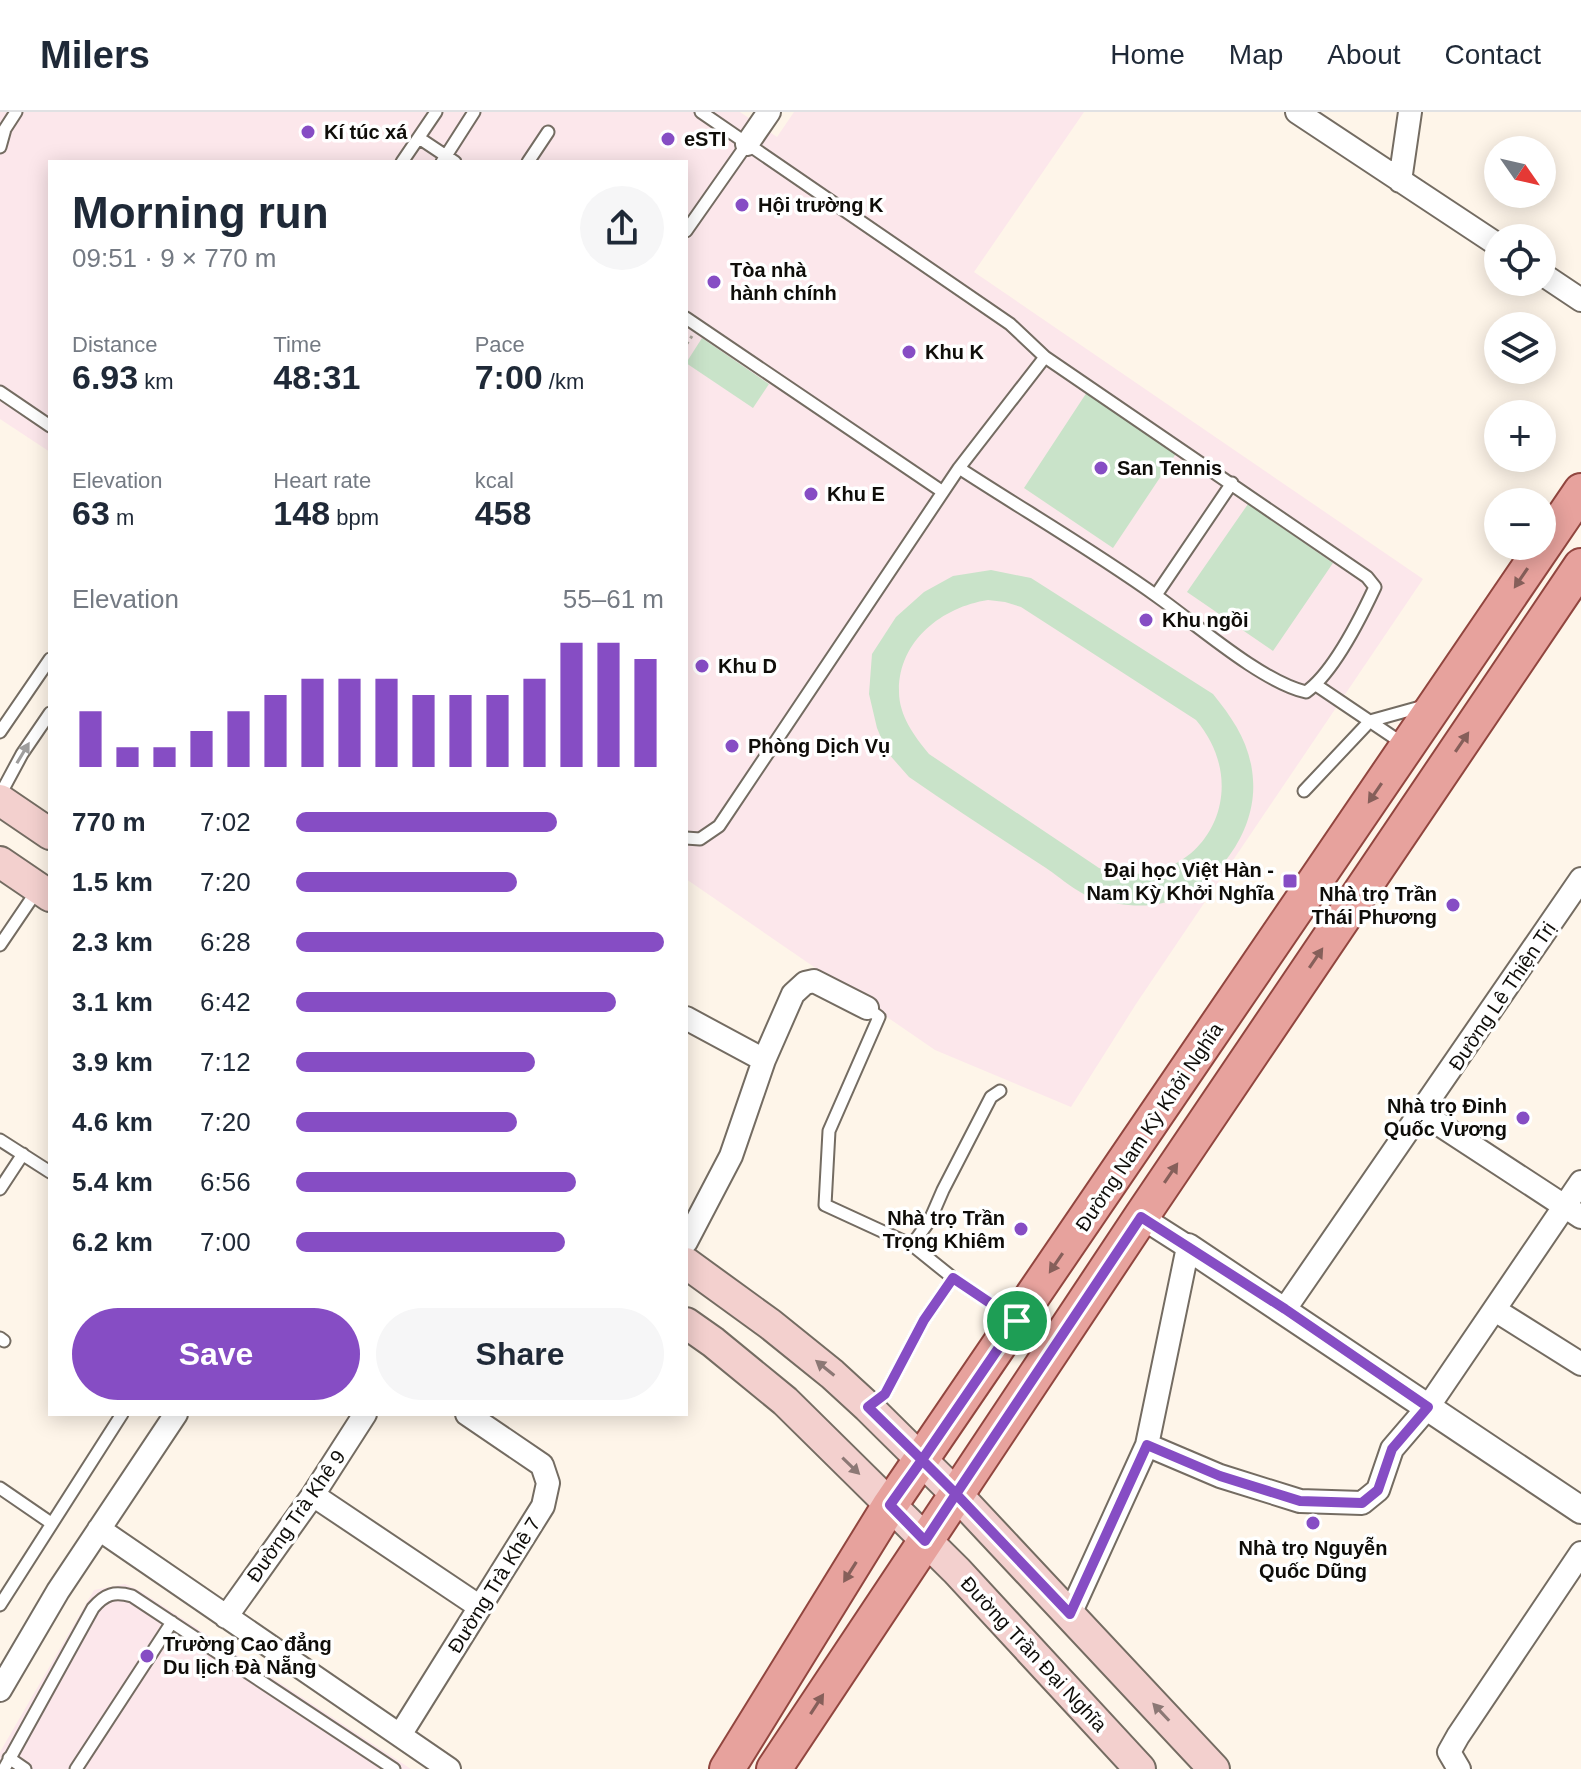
<!DOCTYPE html>
<html lang="en">
<head>
<meta charset="utf-8">
<style>
	body { margin:0; font-family:Helvetica,sans-serif; background:#f6f6f7; color:#1f2937; height:100vh; display:flex; flex-direction:column; font-size:30px; white-space:nowrap }
	* { box-sizing:border-box; margin:0 }
	p { font-size:26px; color:#747a83 }
	.icon { flex:none; width:44px; height:44px; fill:none; stroke:currentColor; stroke-width:2; stroke-linecap:round; stroke-linejoin:round }
	.map { position:relative; flex:1; overflow:hidden }
	.details { position:absolute; left:48px; top:48px; width:640px; height:1256px; display:flex; flex-direction:column; background:#fff; border-radius:0px; box-shadow:0 4px 20px #0003 }
	.details>* { flex:none }
	.needle { width:52px; rotate:124deg }
	.fabs { position:absolute; left:1484px; top:24px; display:grid; gap:16px }
	.fabs a { display:grid; place-items:center; width:72px; height:72px; border-radius:50%; background:#fff; box-shadow:0 4px 20px #0003; font-size:40px }
	.pin { position:absolute; display:grid; place-items:center; width:68px; height:68px; color:#fff; margin:-34px; border:4px solid #fff; border-radius:50%; box-shadow:0 2px 8px #0007 }
	.round { display:grid; place-items:center; flex:none; width:84px; height:84px; border-radius:42px; background:#f6f6f7 }
	.summary { display:flex; align-items:center; justify-content:space-between; height:136px; padding:0 24px }
	h1 { font-size:44px; font-weight:600; line-height:60px }
	.metrics { display:grid; grid-template-columns:repeat(3,1fr); gap:12px; height:136px; padding:8px 24px }
	.metrics div { display:grid; align-content:center }
	.metrics b { font-size:34px; font-weight:600 }
	.metrics small { font-size:22px; font-weight:400 }
	.metrics p { font-size:22px }
	.chart { height:224px; padding:16px 24px }
	.chart p { display:flex; justify-content:space-between }
	.chart svg { width:100%; height:144px; margin-top:8px; stroke:#864dc4; stroke-width:6 }
	.primary-button { display:flex; gap:16px; margin-top:auto; padding:16px 24px }
	.primary-button a { flex:1; height:92px; border-radius:48px; background:#864dc4; color:#fff; font-size:32px; font-weight:600; line-height:92px; text-align:center }
	.primary-button a+a { background:#f6f6f7; color:#1f2937 }
	ul { padding:0 24px; list-style:none; font-size:26px }
	li { display:grid; grid-template-columns:128px 96px 1fr; align-items:center; height:60px }
	li i { height:20px; border-radius:10px; background:#864dc4 }
	header { display:flex; align-items:center; gap:48px; box-sizing:border-box; height:112px; padding:0 40px; background:#fff; border-bottom:2px solid #e0e1e3 }
	header strong { font-size:38px }
	nav { display:flex; gap:44px; margin-inline-start:auto; font-size:28px }
	.map>svg:first-child { display:block }
</style>
</head>
<body>
<header>
<strong>Milers</strong>
<nav><a>Home</a><a>Map</a><a>About</a><a>Contact</a></nav>
</header>
<div class="map">
<svg width="1581" height="1657" viewBox="0 0 1581 1657">
	<rect width="100%" height="100%" fill="#fef5e9"/>
	<path fill="#fce7eb" d="M0 0H740L777 25 794 0H1084L974 160 1423 467 1136 892 1071 995 935 938 686 767V50H50V340L0 307Z
		M125 1472 140 1479 411 1657H0V1640L94 1478Z"/>
	<path fill="#c9e3c9" fill-rule="evenodd" d="M702 226 769 272 753 296 686 251Z
		M1089 277 1179 337 1113 436 1024 376Z
		M1248 392 1333 451 1273 539 1187 480Z
		M991 458 1031 466 1213 582C1234 608 1251 633 1253 668 1257 721 1214 778 1163 791 1141 796 1118 793 1097 787 1079 783 1061 766 1046 756 1000 726 954 696 909 665L887 640 877 616 869 582 872 542 896 505 924 480 953 464ZM988 488 1005 490 1021 495 1196 608C1261 685 1193 788 1099 756L929 642C914 624 899 603 899 580 898 529 942 495 988 488Z"/>
	<g fill="none" stroke-linecap="round" stroke-linejoin="round">
		<g stroke="#746c62" stroke-width="15">
			<path id="service" d="M419 26 455 50
				M0 35 5 17 16 0
				M402 50 436 0
				M442 50 474 0
				M528 50 548 20
				M686 119 747 32
				M686 206 943 380
				M0 280 50 314
				M959 356C1025 399 1094 439 1158 485 1196 512 1262 570 1306 580 1333 561 1361 505 1375 475L1367 465 1045 245
				M1156 483 1232 371
				M1316 573 1405 633
				M0 620 50 547
				M1304 679 1370 609 1424 594
				M0 683 22 642 50 601
				M686 726 700 727 719 714 959 356 1045 245 1010 212 701 0
				M0 833 38 777
				M867 896 879 905 829 1019 825 1093 912 1133 953 1166 1014 1207
				M0 1028 50 1060
				M0 1077 23 1042
				M912 1133 930 1108 943 1078 991 985 1000 979
				M0 1226 4 1229
				M869 1295 885 1282 924 1208 953 1166
				M0 1376 51 1411
				M0 1493 122 1302
				M9 1646 25 1657
				M4 1657 93 1496C105 1482 114 1479 132 1484L394 1657
				M76 1657 172 1510"/>
		</g>
		<g stroke="#746c62" stroke-width="26">
			<path id="minor" d="M1297 0 1498 133
				M747 32 769 0
				M1400 69 1410 0
				M1542 162 1581 188
				M686 906 764 948
				M1422 1001 1581 1105
				M686 1130 731 1044 764 948 793 882 805 871 814 869 867 896
				M1285 1197 1581 767
				M1495 1198 1581 1252
				M1147 1333 1220 1364 1300 1389 1362 1391 1378 1378 1392 1337 1428 1295 1581 1070
				M313 1383 480 1495
				M99 1417 449 1657
				M1070 1502 1147 1333 1188 1135 1141 1105
				M226 1505 313 1383 365 1302
				M0 1578 58 1479 176 1302
				M400 1623 543 1394 548 1371 542 1353 467 1302
				M1459 1657 1449 1640 1458 1624 1581 1441"/>
		</g>
		<g stroke="#746c62" stroke-width="30">
			<path id="tertiary" d="M1188 1135 1581 1398"/>
		</g>
		<g stroke="#746c62" stroke-width="34">
			<path id="secondary" d="M0 688 50 722
				M0 750 50 784
				M686 1151 770 1212 832 1262 868 1295 962 1388 1214 1657
				M686 1211 713 1230 785 1289 858 1361 957 1459 1140 1657"/>
		</g>
		<g stroke="#91463f" stroke-width="38">
			<path id="primary" d="M727 1657 890 1393 1581 379
				M774 1657 1141 1105 1581 454"/>
		</g>
		<path stroke="#aba59b" stroke-width="3" stroke-dasharray="4 4" stroke-linecap="butt" d="M686 233 692 224"/>
		<use href="#service" stroke="#fff" stroke-width="11"/>
		<use href="#minor" stroke="#fff" stroke-width="22"/>
		<use href="#tertiary" stroke="#fff" stroke-width="26"/>
		<use href="#secondary" stroke="#f3d0ce" stroke-width="30"/>
		<use href="#primary" stroke="#e7a29d" stroke-width="34"/>
	</g>
	<defs><path id="oneway-solid" d="M-6-.8H1V-3.2L6.5 0L1 3.2V.8H-6Z" transform="scale(2)"/></defs>
	<g fill="#865f5a">
		<use href="#oneway-solid" transform="translate(1521 466) rotate(124)"/>
		<use href="#oneway-solid" transform="translate(1462 630) rotate(-56)"/>
		<use href="#oneway-solid" transform="translate(1375 681) rotate(124)"/>
		<use href="#oneway-solid" transform="translate(1316 846) rotate(-56)"/>
		<use href="#oneway-solid" transform="translate(1171 1061) rotate(-56)"/>
		<use href="#oneway-solid" transform="translate(1056 1151) rotate(124)"/>
		<use href="#oneway-solid" transform="translate(850 1460) rotate(122)"/>
		<use href="#oneway-solid" transform="translate(817 1592) rotate(-57)"/>
	</g>
	<use fill="#9f9e9d" href="#oneway-solid" transform="translate(23 641) rotate(-59)"/>
	<g fill="#8c7875">
		<use href="#oneway-solid" transform="translate(825 1256) rotate(-141)"/>
		<use href="#oneway-solid" transform="translate(851 1354) rotate(44)"/>
		<use href="#oneway-solid" transform="translate(1161 1600) rotate(-133)"/>
	</g>
	<g fill="none" stroke-linecap="round" stroke-linejoin="round">
		<g stroke="#fff" stroke-width="16">
			<path id="route" d="M1017 1209 953 1166 924 1208 885 1282 868 1295 922 1348 890 1393 925 1429 956 1382 1070 1502 1147 1333 1220 1364 1300 1389 1362 1391 1378 1378 1392 1337 1428 1295 1285 1197 1141 1105 956 1382 922 1348 1017 1209"/>
		</g>
		<use href="#route" stroke="#864dc4" stroke-width="10"/>
	</g>
	<g fill="#864dc4" stroke="#fff" stroke-width="3">
		<circle cx="308" cy="20" r="8"/>
		<circle cx="668" cy="27" r="8"/>
		<circle cx="742" cy="93" r="8"/>
		<circle cx="714" cy="170" r="8"/>
		<circle cx="909" cy="240" r="8"/>
		<circle cx="1101" cy="356" r="8"/>
		<circle cx="811" cy="382" r="8"/>
		<circle cx="1146" cy="508" r="8"/>
		<circle cx="702" cy="554" r="8"/>
		<circle cx="732" cy="634" r="8"/>
		<rect x="1282" y="761" width="16" height="16" rx="4"/>
		<circle cx="1453" cy="793" r="8"/>
		<circle cx="1523" cy="1006" r="8"/>
		<circle cx="1021" cy="1117" r="8"/>
		<circle cx="1313" cy="1411" r="8"/>
		<circle cx="147" cy="1544" r="8"/>
	</g>
	<g text-anchor="middle" stroke-width="7" stroke-linejoin="round" paint-order="stroke">
		<g font-size="20" font-weight="bold" fill="#0f0d09" stroke="#fff" text-anchor="start">
			<text x="324" y="27">Kí túc xá</text>
			<text x="684" y="34">eSTI</text>
			<text x="758" y="100">Hội trường K</text>
			<text x="730" y="165">Tòa nhà<tspan x="730" dy="23">hành chính</tspan></text>
			<text x="925" y="247">Khu K</text>
			<text x="1117" y="363">San Tennis</text>
			<text x="827" y="389">Khu E</text>
			<text x="1162" y="515">Khu ngồi</text>
			<text x="718" y="561">Khu D</text>
			<text x="748" y="641">Phòng Dịch Vụ</text>
			<text x="1274" y="765" text-anchor="end">Đại học Việt Hàn -<tspan x="1274" dy="23">Nam Kỳ Khởi Nghĩa</tspan></text>
			<text x="1437" y="789" text-anchor="end">Nhà trọ Trần<tspan x="1437" dy="23">Thái Phương</tspan></text>
			<text x="1507" y="1001" text-anchor="end">Nhà trọ Đinh<tspan x="1507" dy="23">Quốc Vương</tspan></text>
			<text x="1005" y="1113" text-anchor="end">Nhà trọ Trần<tspan x="1005" dy="23">Trọng Khiêm</tspan></text>
			<text x="1313" y="1443" text-anchor="middle">Nhà trọ Nguyễn<tspan x="1313" dy="23">Quốc Dũng</tspan></text>
			<text x="163" y="1539">Trường Cao đẳng<tspan x="163" dy="23">Du lịch Đà Nẵng</tspan></text>
		</g>
		<g font-size="20" fill="#0f0d09" stroke="#fff">
			<text transform="translate(1502 884) rotate(-56)" y="7">Đường Lê Thiện Trị</text>
			<text transform="translate(1149 1015) rotate(-56)" y="7">Đường Nam Kỳ Khởi Nghĩa</text>
			<text transform="translate(296 1404) rotate(-55)" y="7">Đường Trà Khê 9</text>
			<text transform="translate(494 1473) rotate(-58)" y="7">Đường Trà Khê 7</text>
			<text transform="translate(1034 1542) rotate(47)" y="7">Đường Trần Đại Nghĩa</text>
		</g>
	</g>
</svg>
<div class="fabs">
<a><svg class="needle" viewBox="-14 -14 28 28"><path d="M0-13l5 13h-10z" fill="#e53935"/><path d="M0 13l5-13h-10z" fill="#747a83"/></svg></a>
<a><svg class="icon" aria-label="locate" viewBox="0 0 24 24"><circle cx="12" cy="12" r="6"/><path d="M12 2v4M12 18v4M2 12h4M18 12h4"/></svg></a>
<a><svg class="icon" aria-label="layers" viewBox="0 0 24 24"><path d="M12 4l9 5-9 5-9-5zM3 14l9 5 9-5"/></svg></a>
<a>+</a>
<a>−</a>
</div>
<div class="pin" style="left:1017px;top:1209px;background:#1e9e55"><svg class="icon" aria-label="arrive" viewBox="0 0 24 24"><path d="M6 21V4h12l-3 4 3 4H6"/></svg></div>
<section class="details">
<div class="summary"><div><h1>Morning run</h1><p>09:51 · 9 × 770 m</p></div><a class="round"><svg class="icon" aria-label="share" viewBox="0 0 24 24"><path d="M12 15V3M7 8l5-5 5 5M5 13v7h14v-7"/></svg></a></div>
<div class="metrics">
<div><p>Distance</p><b>6.93<small> km</small></b></div>
<div><p>Time</p><b>48:31</b></div>
<div><p>Pace</p><b>7:00<small> /km</small></b></div>
</div>
<div class="metrics">
<div><p>Elevation</p><b>63<small> m</small></b></div>
<div><p>Heart rate</p><b>148<small> bpm</small></b></div>
<div><p>kcal</p><b>458</b></div>
</div>
<div class="chart"><p><span>Elevation</span>55–61 m</p>
<svg viewBox="0 0 160 44" preserveAspectRatio="none"><path d="M5 44V27M15 44V38M25 44V38M35 44V33M45 44V27M55 44V22M65 44V17M75 44V17M85 44V17M95 44V22M105 44V22M115 44V22M125 44V17M135 44V6M145 44V6M155 44V11"/></svg>
</div>
<ul>
<li><b>770 m</b>7:02<i style="width:71%"></i></li>
<li><b>1.5 km</b>7:20<i style="width:60%"></i></li>
<li><b>2.3 km</b>6:28<i style="width:100%"></i></li>
<li><b>3.1 km</b>6:42<i style="width:87%"></i></li>
<li><b>3.9 km</b>7:12<i style="width:65%"></i></li>
<li><b>4.6 km</b>7:20<i style="width:60%"></i></li>
<li><b>5.4 km</b>6:56<i style="width:76%"></i></li>
<li><b>6.2 km</b>7:00<i style="width:73%"></i></li>
</ul>
<div class="primary-button"><a>Save</a><a>Share</a></div>
</section>
</div>
</body>
</html>
